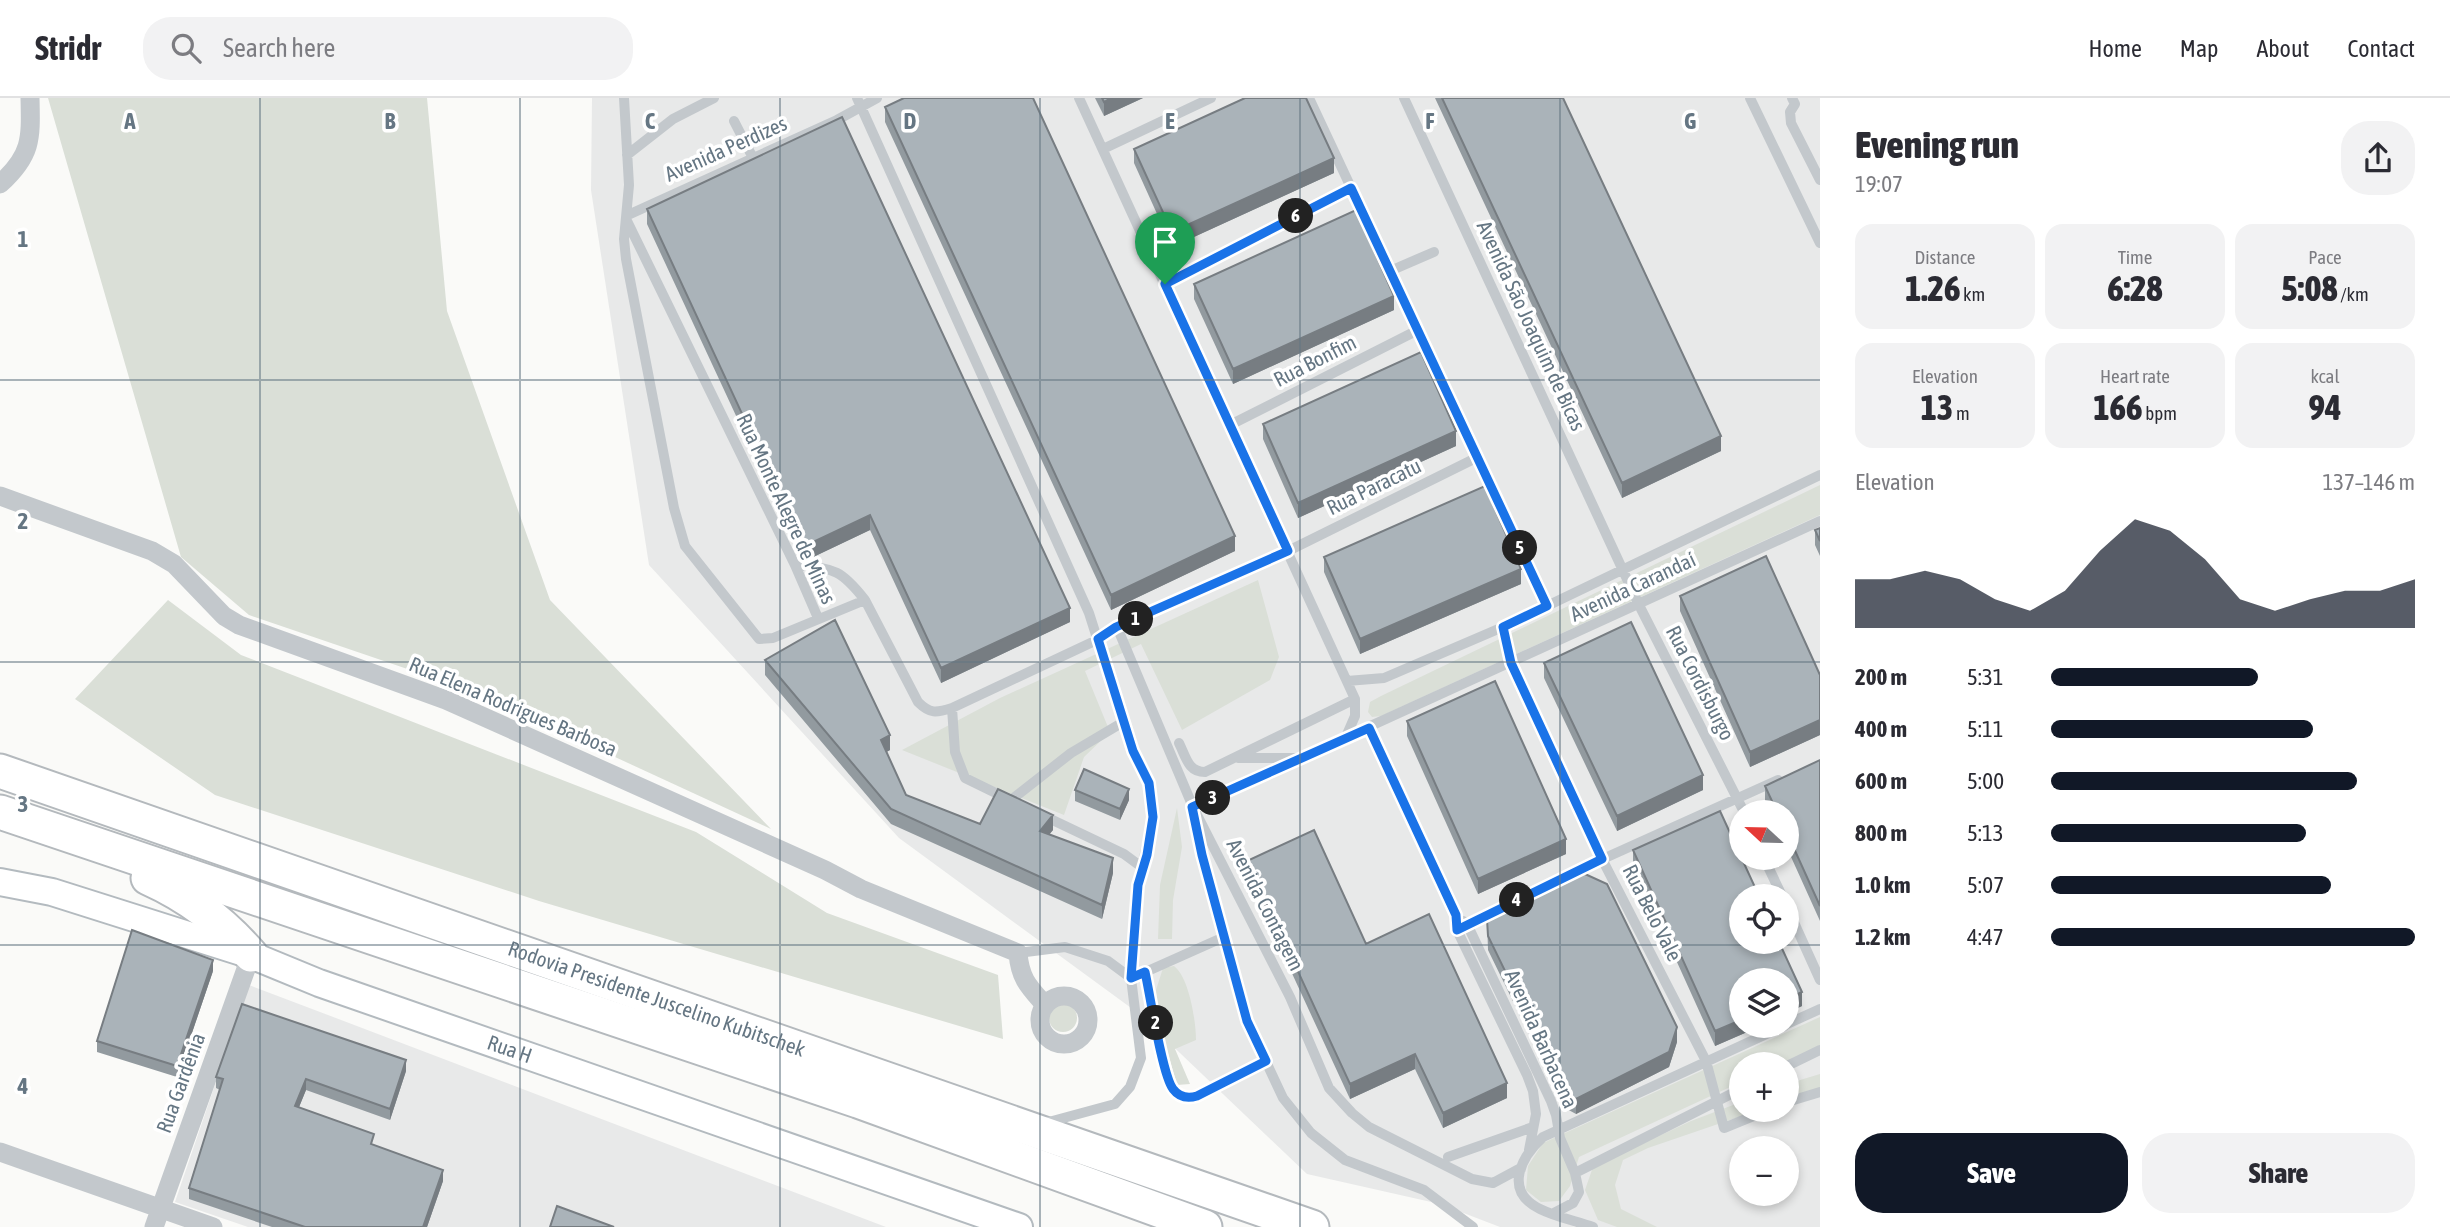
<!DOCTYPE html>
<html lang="en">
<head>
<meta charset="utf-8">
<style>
	body { margin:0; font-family:"Asap Condensed",sans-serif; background:#f2f2f3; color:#2b2b33; height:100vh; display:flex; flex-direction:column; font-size:26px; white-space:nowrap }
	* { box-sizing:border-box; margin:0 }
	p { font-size:23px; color:#7c7c81 }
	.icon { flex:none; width:38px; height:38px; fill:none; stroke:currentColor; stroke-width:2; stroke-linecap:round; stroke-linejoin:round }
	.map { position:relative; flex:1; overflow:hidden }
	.sheet { display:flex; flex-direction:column; background:#fff; width:630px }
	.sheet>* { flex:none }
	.needle { width:46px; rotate:292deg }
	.controls { position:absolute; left:1729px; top:702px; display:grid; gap:14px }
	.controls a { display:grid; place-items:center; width:70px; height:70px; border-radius:50%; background:#fff; box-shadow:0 4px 10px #0003; font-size:35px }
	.pin { position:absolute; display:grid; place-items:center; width:60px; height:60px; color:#fff; margin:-72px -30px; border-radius:50% 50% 50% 0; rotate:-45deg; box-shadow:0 0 7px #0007 }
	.pin .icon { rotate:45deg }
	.km { position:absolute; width:35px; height:35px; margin:-18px; border-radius:50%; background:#222; color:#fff; font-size:19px; line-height:35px; text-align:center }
	.round { display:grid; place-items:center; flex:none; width:74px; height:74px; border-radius:28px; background:#f2f2f3 }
	.headline { display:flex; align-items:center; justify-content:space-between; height:119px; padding:0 35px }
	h1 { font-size:38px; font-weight:800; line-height:52px }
	.figures { display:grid; grid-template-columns:repeat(3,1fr); gap:10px; height:119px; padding:7px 35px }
	.figures div { display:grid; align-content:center; border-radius:18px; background:#f2f2f3; text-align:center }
	.figures b { font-size:35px; font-weight:800 }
	.figures small { font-size:19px; font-weight:400 }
	.figures p { font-size:19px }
	.chart { height:196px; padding:14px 35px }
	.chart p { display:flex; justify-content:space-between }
	.chart svg { width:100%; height:126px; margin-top:7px; fill:#111827; opacity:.7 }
	.action { display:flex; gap:14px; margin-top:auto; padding:14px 35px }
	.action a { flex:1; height:80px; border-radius:28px; background:#111827; color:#fff; font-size:28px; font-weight:800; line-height:80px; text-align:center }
	.action a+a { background:#f2f2f3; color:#2b2b33 }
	ul { padding:0 35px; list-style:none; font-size:23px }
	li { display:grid; grid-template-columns:112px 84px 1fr; align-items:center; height:52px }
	li i { height:18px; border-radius:9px; background:#111827 }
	header { display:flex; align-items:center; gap:42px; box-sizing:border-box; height:98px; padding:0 35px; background:#fff; border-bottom:2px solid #e1e1e2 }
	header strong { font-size:33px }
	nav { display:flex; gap:38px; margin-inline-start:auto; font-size:24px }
	.search { width:490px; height:63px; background:#f2f2f3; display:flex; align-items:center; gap:18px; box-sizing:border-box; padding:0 24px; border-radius:28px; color:#7c7c81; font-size:26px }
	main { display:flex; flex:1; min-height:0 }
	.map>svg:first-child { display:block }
</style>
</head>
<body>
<header>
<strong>Stridr</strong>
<div class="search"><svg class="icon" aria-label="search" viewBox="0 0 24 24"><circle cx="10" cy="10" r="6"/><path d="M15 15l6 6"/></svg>Search here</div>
<nav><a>Home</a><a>Map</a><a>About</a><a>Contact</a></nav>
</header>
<main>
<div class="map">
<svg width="1820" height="1129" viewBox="0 0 1820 1129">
	<rect width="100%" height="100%" fill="#fafaf8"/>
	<path fill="#e8e9e9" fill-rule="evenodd" d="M592 0H1820V1129H1500L1440 1106 1307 1076 1138 915 899 740 649 467 591 92ZM1741 714H1787V760H1741ZM1741 798H1787V844H1741ZM1741 882H1787V928H1741ZM1741 966H1787V1012H1741ZM1741 1050H1787V1096H1741Z
		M249 887 886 1129H248L175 1104Z"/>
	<path fill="#dadfd7" d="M48 0H427L447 213 550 502 771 731 472 593 249 517 181 459Z
		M1820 387V417L1381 618 1372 619 1368 614 1370 604 1381 598Z
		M1258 482 1279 559 1270 582 1182 632 1141 546 1085 573 1110 634 1084 659 1064 717 902 652 1000 600Z
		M168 502 241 557 696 734 827 815 998 877 1003 941 539 803 215 697 75 601Z
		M1177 710 1182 749 1173 802 1172 841H1158L1160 787Z
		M1174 868C1189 879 1196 923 1196 942L1175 951 1190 986 1177 987 1159 924 1156 892 1163 870Z
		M1049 920a14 14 0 1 1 28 0a14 14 0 1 1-28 0Z
		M1820 919V948L1781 966H1741V984L1579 1059 1570 1088 1559 1103 1541 1104 1526 1092 1528 1068 1543 1045Z
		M1820 976V990L1787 1002V986Z
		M1741 1004V1012H1759L1648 1050 1623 1062 1615 1087 1621 1111 1657 1129H1617L1598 1122 1585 1092 1593 1069 1691 1023Z"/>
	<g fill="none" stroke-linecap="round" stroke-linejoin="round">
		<g stroke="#b3babf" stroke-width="30">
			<g id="secondary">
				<path id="s1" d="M0 784 52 794 251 857 319 885 1019 1129"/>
			</g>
		</g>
		<g stroke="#b4b9bd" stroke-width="37">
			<g id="highway">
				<path id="s2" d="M0 673 1312 1129"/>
				<path d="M0 714 858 1003 1205 1129"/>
				<path d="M148 780C188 798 223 824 251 857"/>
			</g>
		</g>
		<path stroke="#c3c8cc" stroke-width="10" d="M624 0 629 87 624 141 626 161 674 410 685 448 759 541 773 540 865 502 918 604C930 616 936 615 952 610L1099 541 1117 529 1288 453 1478 359
			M857 0 1089 515 1133 653 1149 686 1151 697 1153 719 1138 787 1131 880 1141 960 1130 989 1115 1006 1045 1025
			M1079 0 1355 601V618L1345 641
			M1309 0 1547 508
			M1404 0 1639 507 1744 714
			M1750 0 1820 145
			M1792 0 1795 6 1790 14 1791 25 1820 82
			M734 23 753 60
			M1103 51 1211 0
			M627 57 673 21 714 0
			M628 117 837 22 877 0
			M627 123 795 467 818 520
			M1390 173 1434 154
			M1165 186 1351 90
			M1230 327 1418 232
			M795 467C834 471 840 470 865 502
			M1117 529 1193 709 1290 899 1329 990 1352 1015 1369 1029 1472 1081 1493 1085 1519 1071
			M1503 529 1511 565 1602 761 1706 963 1724 1030 1768 1012
			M1347 583 1384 580 1503 529 1820 377
			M952 610 955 654 965 680 1006 700
			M1369 630 1456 817 1457 832 1527 977 1533 993 1536 1016 1529 1052
			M1179 645C1186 659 1188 674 1205 674L1355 601
			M1238 660H1300
			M1011 702 1071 655 1125 623
			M1193 709 1820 423
			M1042 717 1124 756 1143 770
			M1195 721 1202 757 1247 923 1283 1000 1311 1035 1345 1062 1424 1092 1473 1129
			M1764 760 1782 798
			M1565 778 1778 682
			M1787 809 1820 882
			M1463 823 1467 826 1551 1003 1556 1017 1560 1040 1575 1075 1579 1094 1573 1105 1554 1115
			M1457 832 1549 786
			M1018 855 1065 849 1108 863 1131 880
			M1145 874C1150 896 1162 977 1173 991 1179 999 1187 1000 1197 998L1266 963
			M1141 876 1224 839
			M1787 926 1820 911
			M1787 968 1820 952
			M1787 1004 1820 994
			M1448 1059 1533 1029
			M1575 1075 1741 991
			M1593 1129C1576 1123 1556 1119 1540 1111 1503 1093 1521 1059 1543 1039L1784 928"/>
		<path stroke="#c3c8cc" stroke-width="19" d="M0 86C32 57 31 41 30 0
			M0 398 152 453 174 466 224 518 239 527 446 602 825 772 861 791 1018 855C1020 881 1029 889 1045 907
			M1040 922a24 24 0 1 1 48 0a24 24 0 1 1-48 0Z
			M0 1054 213 1129
			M154 1129 251 857"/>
		<use href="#secondary" stroke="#fff" stroke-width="26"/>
		<use href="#highway" stroke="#fff" stroke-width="33"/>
	</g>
	<path fill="#929a9f" d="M1095 0H1143L1104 18Z
		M1435 0H1563L1721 353 1622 400Z
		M885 9 1235 453 1111 512 885 24Z
		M1134 51 1334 75 1172 149 1134 65Z
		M647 111 1070 524 941 585 870 432 809 461 802 460 647 126Z
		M1194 186 1394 212 1233 286 1194 201Z
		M1263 326 1456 348 1298 420 1263 341Z
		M1820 430V458L1815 447V432Z
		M1324 459 1521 486 1360 556 1324 474Z
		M1680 498 1820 577V637L1750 669 1680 513Z
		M765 562 890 652 886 654 906 697 980 726 1053 732 1049 736 1113 775 1102 821 891 726 765 577Z
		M1544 565 1703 692 1617 733 1544 580Z
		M1407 623 1566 756 1478 796 1407 638Z
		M1820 662V823L1787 750V714H1770L1765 703V688Z
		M1075 692 1129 702 1120 722 1075 703Z
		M1720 713 1759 798H1741V844H1779L1802 894V908L1787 915V882H1741V928H1761L1715 948 1633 767V752Z
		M1247 763 1366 846 1507 1000 1443 1030 1415 971 1350 1001 1247 778Z
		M1487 821 1677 944 1669 969 1576 1016 1565 1010 1488 852Z
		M213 873 177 979 97 954V943Z
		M406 973 390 1022 306 992 299 1009 443 1083 427 1129H272L189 1101V1090L220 992 216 990V979Z"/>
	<path fill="#777d82" d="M1111 0H1143L1104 18V4Z
		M1334 60V75L1172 149V134Z
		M1394 198V212L1233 286V271Z
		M1456 333V348L1298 420V405Z
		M1721 338V353L1622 400V385Z
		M870 417V432L809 461V446Z
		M1235 438V453L1111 512V497Z
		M1521 471V486L1360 556V541Z
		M1070 510V524L941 585V570Z
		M1820 622V637L1750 669V654Z
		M890 637V652L881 657V642Z
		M1703 677V692L1617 733V718Z
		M1129 691V702L1120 722V711Z
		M1053 717V732L1040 748V733Z
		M1566 741V756L1478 796V781Z
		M1113 760V775L1102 821V807Z
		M213 862V873L177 979V968Z
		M1802 894V908L1787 915V901Z
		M1741 922V928H1761L1715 948V933Z
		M1677 929V944L1669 969 1576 1016V1001Z
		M1415 956V971L1350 1001V986Z
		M406 962V973L390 1022V1011Z
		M306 981V992L295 1019V1008Z
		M1507 985V1000L1443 1030V1015Z
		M443 1072V1083L427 1129H423Z"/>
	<path fill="#aab3b9" stroke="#777d82" stroke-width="2" d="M904 0H1033L1235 438 1111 497 885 9Z
		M1102 0H1111L1104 4Z
		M1245 0H1306L1334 60 1172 134 1134 51Z
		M1442 0H1563L1721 338 1622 385Z
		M842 19 1070 510 941 570 870 417 809 446 802 445 647 111Z
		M1356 112 1394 198 1233 271 1194 186Z
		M1421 254 1456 333 1298 405 1263 326Z
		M1485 388 1521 471 1360 541 1324 459Z
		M1820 430V443L1815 432Z
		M1766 458 1820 577V622L1750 654 1680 498Z
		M835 522 890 637 881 642 906 697 980 726 998 691 1053 717 1040 733 1113 760 1102 807 891 711 765 562Z
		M1631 524 1703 677 1617 718 1544 565Z
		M1495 583 1566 741 1478 781 1407 623Z
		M1820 662V808L1787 735V714H1777L1765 688Z
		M1084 671 1129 691 1120 711 1075 692Z
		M1720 713 1759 798H1741V844H1779L1802 894 1787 901V882H1741V922L1715 933 1633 752Z
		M1314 732 1366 846 1429 816 1507 985 1443 1015 1415 956 1350 986 1247 763Z
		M1574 771 1607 786 1677 929 1669 954 1576 1001 1565 996 1488 838 1487 821Z
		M132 832 213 862 177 968 97 943Z
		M242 906 406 962 390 1011 306 981 295 1008 374 1036 371 1046 443 1072 423 1129H305L189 1090 223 981 216 979Z
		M557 1108 614 1129H550Z"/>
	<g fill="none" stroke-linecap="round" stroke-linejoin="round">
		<g stroke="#fff" stroke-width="14">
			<path id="route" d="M1351 90 1547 508 1503 529 1511 565 1602 761 1457 832 1456 817 1369 630 1192 709 1202 757 1247 923 1266 963 1197 998C1187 1001 1179 999 1173 991 1162 977 1150 896 1145 874L1131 880 1138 787 1147 757 1153 719 1149 685 1133 653 1098 541 1116 529 1288 453 1165 186Z"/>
		</g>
		<use href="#route" stroke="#1a73e8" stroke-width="9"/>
	</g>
	<path fill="none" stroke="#657683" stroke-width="2" stroke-opacity="0.55" d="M260 0V1129M520 0V1129M780 0V1129M1040 0V1129M1300 0V1129M1560 0V1129M0 282H1820M0 564H1820M0 847H1820"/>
	<g text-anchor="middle" stroke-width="7" stroke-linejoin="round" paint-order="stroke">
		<g font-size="21" fill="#657683" stroke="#fff">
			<text transform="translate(726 51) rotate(-24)" y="7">Avenida Perdizes</text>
			<text transform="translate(1531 228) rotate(65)" y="7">Avenida São Joaquim de Bicas</text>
			<text transform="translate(1315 263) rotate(-27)" y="7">Rua Bonfim</text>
			<text transform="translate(1374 389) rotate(-26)" y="7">Rua Paracatu</text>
			<text transform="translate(786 411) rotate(65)" y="7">Rua Monte Alegre de Minas</text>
			<text transform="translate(1633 489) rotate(-25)" y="7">Avenida Carandaí</text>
			<text transform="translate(1700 585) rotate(63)" y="7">Rua Cordisburgo</text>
			<text transform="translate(513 609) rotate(23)" y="7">Rua Elena Rodrigues Barbosa</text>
			<text transform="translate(1265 807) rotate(63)" y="7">Avenida Contagem</text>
			<text transform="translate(1652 815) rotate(63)" y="7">Rua Belo Vale</text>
			<text dy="7" stroke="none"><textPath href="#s2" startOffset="695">Rodovia Presidente Juscelino Kubitschek</textPath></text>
			<text transform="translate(1541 941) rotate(66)" y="7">Avenida Barbacena</text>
			<text dy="7" stroke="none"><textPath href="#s1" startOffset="537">Rua H</textPath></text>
			<text transform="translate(181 985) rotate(-70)" y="7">Rua Gardênia</text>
		</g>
	</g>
	<g font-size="23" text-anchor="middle" font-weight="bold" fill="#657683" stroke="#fff" stroke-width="7" stroke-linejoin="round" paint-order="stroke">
		<text x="130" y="31">A</text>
		<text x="390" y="31">B</text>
		<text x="650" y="31">C</text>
		<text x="910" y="31">D</text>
		<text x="1170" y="31">E</text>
		<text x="1430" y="31">F</text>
		<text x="1690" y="31">G</text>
		<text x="23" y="149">1</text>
		<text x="23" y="431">2</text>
		<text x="23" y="714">3</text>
		<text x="23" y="996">4</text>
	</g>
</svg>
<div class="controls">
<a><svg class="needle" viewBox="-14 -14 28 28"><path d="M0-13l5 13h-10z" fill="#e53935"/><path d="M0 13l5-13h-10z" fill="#7c7c81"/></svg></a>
<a><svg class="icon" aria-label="locate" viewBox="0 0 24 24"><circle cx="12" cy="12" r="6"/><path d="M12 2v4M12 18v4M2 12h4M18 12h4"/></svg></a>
<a><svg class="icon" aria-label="layers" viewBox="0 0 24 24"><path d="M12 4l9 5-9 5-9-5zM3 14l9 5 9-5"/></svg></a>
<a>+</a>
<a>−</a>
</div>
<div class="pin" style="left:1165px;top:186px;background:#1e9e55"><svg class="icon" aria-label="arrive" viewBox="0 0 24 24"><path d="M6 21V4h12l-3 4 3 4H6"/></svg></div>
<b class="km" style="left:1136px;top:521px">1</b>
<b class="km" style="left:1156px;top:925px">2</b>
<b class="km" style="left:1213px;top:700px">3</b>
<b class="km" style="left:1517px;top:802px">4</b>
<b class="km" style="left:1520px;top:450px">5</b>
<b class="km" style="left:1296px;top:118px">6</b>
</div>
<section class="sheet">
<div class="headline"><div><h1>Evening run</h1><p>19:07</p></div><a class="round"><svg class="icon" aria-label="share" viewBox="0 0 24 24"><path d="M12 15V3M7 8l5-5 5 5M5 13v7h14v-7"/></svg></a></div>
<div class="figures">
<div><p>Distance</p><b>1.26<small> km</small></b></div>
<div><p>Time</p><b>6:28</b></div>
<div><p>Pace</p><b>5:08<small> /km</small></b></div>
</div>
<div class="figures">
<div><p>Elevation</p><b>13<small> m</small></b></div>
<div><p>Heart rate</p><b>166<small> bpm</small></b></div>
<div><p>kcal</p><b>94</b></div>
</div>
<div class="chart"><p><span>Elevation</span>137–146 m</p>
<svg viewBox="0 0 160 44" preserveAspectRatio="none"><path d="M0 44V27L10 27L20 24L30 27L40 34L50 38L60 31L70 17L80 6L90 10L100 20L110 34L120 38L130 34L140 31L150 31L160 27V44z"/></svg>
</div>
<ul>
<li><b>200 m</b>5:31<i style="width:57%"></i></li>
<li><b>400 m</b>5:11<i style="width:72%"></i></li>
<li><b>600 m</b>5:00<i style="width:84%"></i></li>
<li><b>800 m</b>5:13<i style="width:70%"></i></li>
<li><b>1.0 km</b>5:07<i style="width:77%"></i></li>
<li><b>1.2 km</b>4:47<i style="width:100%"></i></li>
</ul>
<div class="action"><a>Save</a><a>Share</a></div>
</section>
</main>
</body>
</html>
